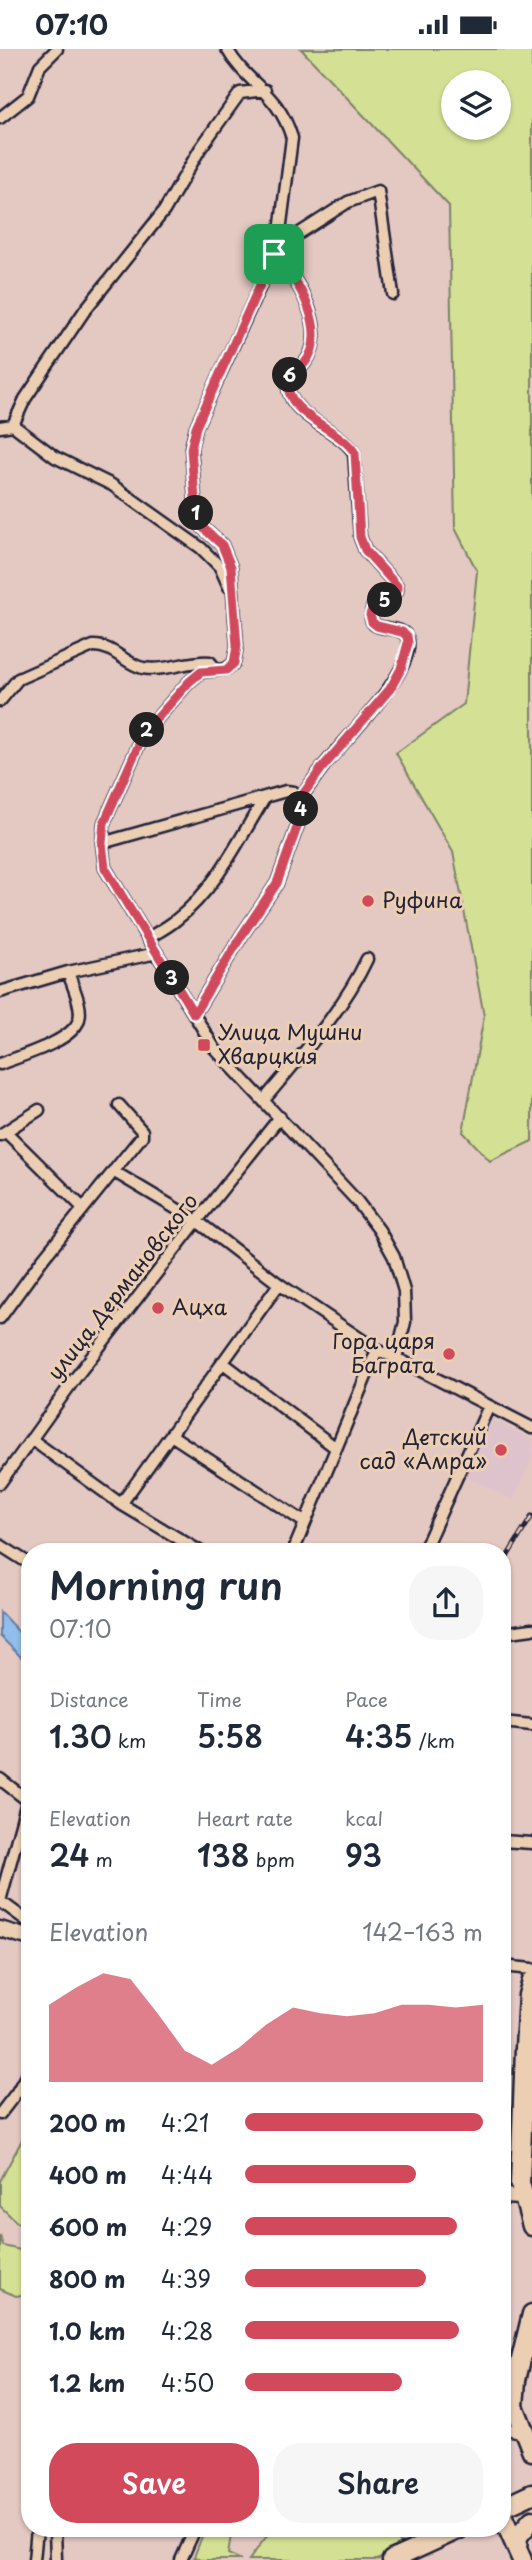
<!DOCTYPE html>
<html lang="en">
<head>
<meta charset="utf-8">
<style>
	body { margin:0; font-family:"Playpen Sans",sans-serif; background:#f6f6f7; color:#1f2937; height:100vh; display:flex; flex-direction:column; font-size:26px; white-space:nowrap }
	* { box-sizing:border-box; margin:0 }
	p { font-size:23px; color:#747a83 }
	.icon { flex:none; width:38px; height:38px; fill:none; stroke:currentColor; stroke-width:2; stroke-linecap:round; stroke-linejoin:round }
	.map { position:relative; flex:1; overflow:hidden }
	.details { position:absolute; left:21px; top:1494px; width:490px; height:994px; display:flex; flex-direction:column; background:#fff; border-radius:28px; box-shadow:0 2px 5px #0004 }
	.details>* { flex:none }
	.fabs { position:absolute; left:441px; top:21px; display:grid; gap:14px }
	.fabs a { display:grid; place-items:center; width:70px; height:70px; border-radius:50%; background:#fff; box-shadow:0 2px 5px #0004; font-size:35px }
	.pin { position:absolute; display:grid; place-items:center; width:60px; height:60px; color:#fff; margin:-30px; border-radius:14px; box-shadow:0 4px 10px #0006 }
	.km { position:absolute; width:35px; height:35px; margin:-18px; border-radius:50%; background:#222; color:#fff; font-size:19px; line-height:35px; text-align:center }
	.round { display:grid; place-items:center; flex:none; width:74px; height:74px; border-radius:28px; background:#f6f6f7 }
	.overview { display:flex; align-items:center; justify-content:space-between; height:119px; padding:0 28px }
	h1 { font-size:38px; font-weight:600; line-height:52px }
	.figures { display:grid; grid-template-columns:repeat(3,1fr); gap:10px; height:119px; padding:7px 28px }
	.figures div { display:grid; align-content:center }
	.figures b { font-size:30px; font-weight:600 }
	.figures small { font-size:19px; font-weight:400 }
	.figures p { font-size:19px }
	.chart { height:196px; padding:14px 28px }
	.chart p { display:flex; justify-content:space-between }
	.chart svg { width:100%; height:126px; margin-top:7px; fill:#d1495b; opacity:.7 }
	.primary-button { display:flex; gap:14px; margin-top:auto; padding:14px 28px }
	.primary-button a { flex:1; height:80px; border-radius:28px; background:#d1495b; color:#fff; font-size:28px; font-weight:600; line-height:80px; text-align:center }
	.primary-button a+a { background:#f6f6f7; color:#1f2937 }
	ul { padding:0 28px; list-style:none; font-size:23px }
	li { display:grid; grid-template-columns:112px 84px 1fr; align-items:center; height:52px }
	li i { height:18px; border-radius:9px; background:#d1495b }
	.status { display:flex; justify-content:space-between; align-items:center; height:49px; padding:0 35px; background:#fff; direction:ltr }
	.status svg { height:19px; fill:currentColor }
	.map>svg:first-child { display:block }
</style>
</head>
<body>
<div class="status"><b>07:10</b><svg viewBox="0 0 49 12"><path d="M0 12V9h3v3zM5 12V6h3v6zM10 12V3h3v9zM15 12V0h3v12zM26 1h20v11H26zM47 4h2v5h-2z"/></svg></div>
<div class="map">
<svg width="532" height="2511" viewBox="0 0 532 2511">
	<rect width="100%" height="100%" fill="#e4c8c2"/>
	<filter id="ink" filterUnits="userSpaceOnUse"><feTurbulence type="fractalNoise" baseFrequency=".0143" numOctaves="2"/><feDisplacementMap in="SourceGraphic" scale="14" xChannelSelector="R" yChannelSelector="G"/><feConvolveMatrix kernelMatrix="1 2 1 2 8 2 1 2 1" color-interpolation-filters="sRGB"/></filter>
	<g filter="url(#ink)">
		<path fill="#dec3cd" d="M485 1368 532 1391V1410L513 1451 458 1424Z"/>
		<path fill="#d4e194" stroke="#7b8268" stroke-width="2" fill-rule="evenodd" d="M301 0H532V1092L490 1112 463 1083 484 967 453 803 396 704 464 655 477 522 455 479 449 157ZM499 33V79H453V33Z
			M29 2078 30 2099V2255L27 2245 16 2247 0 2240V2187L3 2197 20 2201 27 2183 0 2157V2132Z
			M205 2480H232L228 2505 241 2511H200L194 2508Z
			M272 2480H395L402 2499 377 2511H249Z"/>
		<path fill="#91beeb" stroke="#6580a5" stroke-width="2" d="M0 1563 30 1595V1617L0 1587Z"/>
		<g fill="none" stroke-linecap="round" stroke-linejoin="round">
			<path stroke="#91beeb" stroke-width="16" d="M502 2105 532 2110"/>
			<g stroke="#22223b" stroke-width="15">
				<path id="street" d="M227 0C248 37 278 42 292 89L278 198 196 378 191 399 196 463 201 477 222 496 231 518 237 597 234 614 226 620 201 623 189 633 144 684 104 774 102 794 105 819 215 1000 357 1152 379 1181 394 1208 404 1242 405 1273 396 1309
					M0 69 28 47 40 17 57 0
					M278 198 348 153 378 142 393 245
					M274 205C297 228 331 282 304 315 301 319 294 322 290 324 276 365 338 377 354 404L360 488 365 501 397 537V542L393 547 373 557C361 591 404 570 408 591 414 625 343 691 323 718 315 728 309 738 301 748
					M13 376 25 350 85 261 164 162 200 100 240 44 265 41
					M0 378 13 376 55 408 112 436 201 499 220 518 229 538
					M0 652 18 630 93 597C113 596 125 615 143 619 166 623 188 611 210 613L216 620
					M102 794 286 742 294 743 301 748
					M148 889C158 883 168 878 176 871 215 841 239 791 264 750
					M0 943 68 923 157 904
					M194 965 242 886 277 834 300 770 301 748
					M0 1015C20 1007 74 992 79 970 83 957 72 936 68 923
					M264 1051C301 1006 342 963 367 910
					M6 1083 83 1159
					M0 1086 39 1061
					M113 1122 197 1172 279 1235 377 1301 396 1309 532 1379
					M0 1269 42 1211 142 1087V1082L119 1056
					M222 1313 336 1399
					M171 1386 304 1473
					M31 1390 121 1455 201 1503
					M0 1434 76 1328 197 1172 280 1068
					M121 1455 279 1235
					M0 1496 30 1515
					M293 1503 377 1301
					M423 1503 489 1357
					M502 1584 532 1580
					M502 1673 532 1676
					M0 1730 27 1751
					M502 1792 532 1794
					M0 1852 30 1742
					M0 1852 30 1874
					M502 1917 532 1920
					M0 2065 17 2043 30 2020
					M502 2379 526 2384
					M55 2480 56 2511
					M34 2511 37 2480
					M181 2511 195 2480"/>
			</g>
			<g stroke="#22223b" stroke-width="19">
				<path id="secondary" d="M0 1880 30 1889
					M502 2147 522 2148"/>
			</g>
			<g stroke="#22223b" stroke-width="23">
				<path id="highway" d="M532 1932 528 1946 525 1999 520 2134 532 2177
					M532 2265 516 2331 514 2357 532 2402
					M502 2459 532 2445
					M502 2466 522 2511
					M517 2500 518 2487 532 2471
					M392 2511 459 2480"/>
			</g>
			<use href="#street" stroke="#eccfb3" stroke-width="10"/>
			<use href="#secondary" stroke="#eccfb3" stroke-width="14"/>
			<use href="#highway" stroke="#eccfb3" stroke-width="18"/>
			<g stroke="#22223b" stroke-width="5">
				<path id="rail" d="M502 1516 532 1467"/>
			</g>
			<use href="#rail" stroke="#eccfb3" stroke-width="2.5" stroke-dasharray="8" stroke-linecap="butt"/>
		</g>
	</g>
	<g fill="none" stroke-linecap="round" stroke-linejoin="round" filter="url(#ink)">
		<g stroke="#fff" stroke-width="14">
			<path id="route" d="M274 205C297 228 331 283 304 315 301 319 294 322 290 324 276 365 339 377 355 404L360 488 365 501 397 537V542L393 547 373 557 370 566 372 573 377 577 402 583 407 587 408 594 401 620 390 640 322 719 301 748 300 770 277 834 242 886 194 965 105 819 102 794 104 774 144 684 189 633 201 623 226 621 234 614 237 597 231 518 222 496 201 477 196 463 191 400 196 378Z"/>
		</g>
		<use href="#route" stroke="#d1495b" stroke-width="9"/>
	</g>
	<g fill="#d1495b" stroke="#eccfb3" stroke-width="2.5">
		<circle cx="368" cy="852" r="7"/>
		<rect x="197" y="989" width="14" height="14" rx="3.5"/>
		<circle cx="158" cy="1259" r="7"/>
		<circle cx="449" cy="1305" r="7"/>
		<circle cx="501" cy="1401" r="7"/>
	</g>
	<g text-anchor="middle" stroke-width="6" stroke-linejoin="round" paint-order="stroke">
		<g font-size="21" fill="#22223b" stroke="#eccfb3" text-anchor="start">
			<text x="382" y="859">Руфина</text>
			<text x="218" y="991">Улица Мушни<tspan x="218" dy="24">Хварцкия</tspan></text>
			<text x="172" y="1266">Ацха</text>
			<text x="435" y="1300" text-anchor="end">Гора царя<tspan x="435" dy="24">Баграта</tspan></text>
			<text x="487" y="1396" text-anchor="end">Детский<tspan x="487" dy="24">сад «Амра»</tspan></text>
		</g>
		<g font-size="21" fill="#22223b" stroke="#eccfb3">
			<text transform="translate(123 1238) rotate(-52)" y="7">улица Дермановского</text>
		</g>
	</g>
</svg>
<div class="fabs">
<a><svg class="icon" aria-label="layers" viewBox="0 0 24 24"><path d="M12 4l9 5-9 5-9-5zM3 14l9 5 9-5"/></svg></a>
</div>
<div class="pin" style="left:274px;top:205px;background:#1e9e55"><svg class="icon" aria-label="arrive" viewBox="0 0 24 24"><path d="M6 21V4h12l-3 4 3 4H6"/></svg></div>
<b class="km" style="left:196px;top:464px">1</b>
<b class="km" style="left:147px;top:681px">2</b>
<b class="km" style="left:172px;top:929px">3</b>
<b class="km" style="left:301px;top:760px">4</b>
<b class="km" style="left:385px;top:551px">5</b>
<b class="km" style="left:290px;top:326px">6</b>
<section class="details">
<div class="overview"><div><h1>Morning run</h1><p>07:10</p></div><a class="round"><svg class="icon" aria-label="share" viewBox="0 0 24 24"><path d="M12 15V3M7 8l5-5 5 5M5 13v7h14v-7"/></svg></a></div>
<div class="figures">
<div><p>Distance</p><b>1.30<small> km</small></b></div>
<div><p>Time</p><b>5:58</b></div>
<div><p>Pace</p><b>4:35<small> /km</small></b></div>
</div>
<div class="figures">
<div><p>Elevation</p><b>24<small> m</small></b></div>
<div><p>Heart rate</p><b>138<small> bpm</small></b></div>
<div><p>kcal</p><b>93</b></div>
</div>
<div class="chart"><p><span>Elevation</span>142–163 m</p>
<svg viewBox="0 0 160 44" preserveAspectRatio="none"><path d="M0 44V17L10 11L20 6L30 8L40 20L50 33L60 38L70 32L80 24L90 18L100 20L110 21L120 20L130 17L140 17L150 18L160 17V44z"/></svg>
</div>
<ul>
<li><b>200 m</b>4:21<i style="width:100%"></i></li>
<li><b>400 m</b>4:44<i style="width:72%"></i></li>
<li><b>600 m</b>4:29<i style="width:89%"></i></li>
<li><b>800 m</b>4:39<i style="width:76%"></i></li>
<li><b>1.0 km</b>4:28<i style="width:90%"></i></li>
<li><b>1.2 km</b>4:50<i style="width:66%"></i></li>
</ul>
<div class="primary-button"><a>Save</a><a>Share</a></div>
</section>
</div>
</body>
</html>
